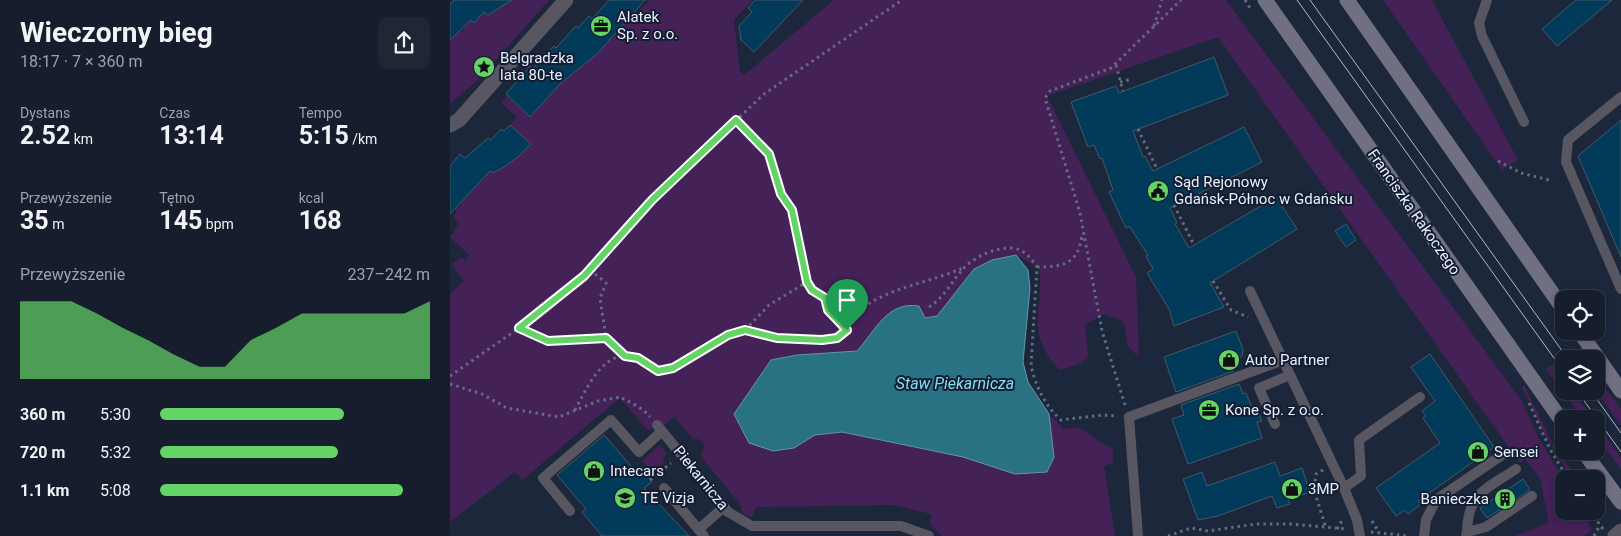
<!DOCTYPE html>
<html lang="pl">
<head>
<meta charset="utf-8">
<style>
	body { margin:0; font-family:Roboto,sans-serif; background:#1f2634; color:#f1f3f6; height:100vh; display:flex; flex-direction:column; font-size:19px; white-space:nowrap }
	* { box-sizing:border-box; margin:0 }
	p { font-size:16px; color:#9ea2a9 }
	.icon { flex:none; width:28px; height:28px; fill:none; stroke:currentColor; stroke-width:2; stroke-linecap:round; stroke-linejoin:round }
	.map { position:relative; flex:1; overflow:hidden }
	.side { display:flex; flex-direction:column; background:#161d2c; width:450px }
	.side>* { flex:none }
	.fabs { position:absolute; left:1105px; top:290px; display:grid; gap:10px }
	.fabs a { display:grid; place-items:center; width:50px; height:50px; border-radius:10px; background:#161d2c; box-shadow:0 2px 8px #0003,0 0 0 1px #353b48; font-size:25px }
	.pin { position:absolute; display:grid; place-items:center; width:42px; height:42px; color:#fff; margin:-51px -21px; border-radius:50% 50% 50% 0; rotate:-45deg; box-shadow:0 0 5px #0007 }
	.pin .icon { rotate:45deg }
	.round { display:grid; place-items:center; flex:none; width:52px; height:52px; border-radius:10px; background:#1f2634 }
	.summary { display:flex; align-items:center; justify-content:space-between; height:85px; padding:0 20px }
	h1 { font-size:28px; font-weight:700; line-height:38px }
	.figures { display:grid; grid-template-columns:repeat(3,1fr); gap:8px; height:85px; padding:5px 20px }
	.figures div { display:grid; align-content:center }
	.figures b { font-size:25px; font-weight:700 }
	.figures small { font-size:14px; font-weight:400 }
	.figures p { font-size:14px }
	.chart { height:140px; padding:10px 20px }
	.chart p { display:flex; justify-content:space-between }
	.chart svg { width:100%; height:90px; margin-top:5px; fill:#65d467; opacity:.7 }
	ul { padding:0 20px; list-style:none; font-size:16px }
	li { display:grid; grid-template-columns:80px 60px 1fr; align-items:center; height:38px }
	li i { height:12px; border-radius:6px; background:#65d467 }
	main { display:flex; flex:1; min-height:0 }
	.map>svg:first-child { display:block }
</style>
</head>
<body>
<main>
<section class="side">
<div class="summary"><div><h1>Wieczorny bieg</h1><p>18:17 · 7 × 360 m</p></div><a class="round"><svg class="icon" aria-label="share" viewBox="0 0 24 24"><path d="M12 15V3M7 8l5-5 5 5M5 13v7h14v-7"/></svg></a></div>
<div class="figures">
<div><p>Dystans</p><b>2.52<small> km</small></b></div>
<div><p>Czas</p><b>13:14</b></div>
<div><p>Tempo</p><b>5:15<small> /km</small></b></div>
</div>
<div class="figures">
<div><p>Przewyższenie</p><b>35<small> m</small></b></div>
<div><p>Tętno</p><b>145<small> bpm</small></b></div>
<div><p>kcal</p><b>168</b></div>
</div>
<div class="chart"><p><span>Przewyższenie</span>237–242 m</p>
<svg viewBox="0 0 160 44" preserveAspectRatio="none"><path d="M0 44V6L10 6L20 6L30 12L40 19L50 25L60 32L70 38L80 38L90 25L100 19L110 12L120 12L130 12L140 12L150 12L160 6V44z"/></svg>
</div>
<ul>
<li><b>360 m</b>5:30<i style="width:68%"></i></li>
<li><b>720 m</b>5:32<i style="width:66%"></i></li>
<li><b>1.1 km</b>5:08<i style="width:90%"></i></li>
</ul>
</section>
<div class="map">
<svg width="1171" height="536" viewBox="0 0 1171 536">
	<rect width="100%" height="100%" fill="#1d273b"/>
	<path fill="#442157" d="M60 0H99L31 77 0 104V40L7 28 12 32 20 19 24 23 33 10 38 14Z
		M158 0H163L186 13 198 2 196 0H303L284 20 290 71 294 75 384 0H776L1072 401 1088 437 1114 480V511H1134L1140 519 1139 526 1142 530 1133 536H1065L1099 523 1090 478 1075 459 1070 463 768 37 597 96 686 277 689 357 678 347 674 322 654 314 635 325 638 356 632 363 610 370C574 333 594 309 589 268L566 255 524 269 487 316 420 336 407 351 347 355 344 448 365 435 392 432 513 457 565 474 604 457 599 414 614 429 628 427 663 450V463L654 466 665 536H492L480 525 481 514 443 505 306 507 302 517 293 514 290 504 253 459 251 453 255 446 249 439H243L224 417 214 425 210 421 198 431 170 398 72 480 65 472 0 522V294L14 281 2 264 11 257 15 260 19 255 0 237 5 232 4 230 9 224 11 225 3 217 6 212 5 210 10 205 12 206 10 203 14 199 13 197 35 177 33 175 39 170 43 173 80 144 60 125 67 117 51 103 57 96 77 114 81 111 84 113 99 91 123 74 131 61 136 64 140 60 139 58 165 30 168 31 148 12Z
		M933 0H982L1068 160 1052 170Z
		M1103 364 1114 378V391H1123L1143 419H1133L1096 369Z
		M1146 376 1171 409V426L1146 391Z
		M1074 385 1102 443 1128 479H1122L1095 435 1072 387Z
		M1146 423 1171 458V469L1146 436Z
		M210 445 217 454 212 459 215 462 202 473 192 461Z"/>
	<path fill="#297283" stroke="#6298a8" d="M566 255 578 270 580 288 573 362 578 382 599 414 604 457 597 472 565 474 513 457 392 432 365 435 344 448 323 451 299 443 284 414 321 360 347 355 407 351C426 330 437 301 469 306L475 318 487 316 524 269 542 260Z"/>
	<path fill="#023b59" stroke="#41596a" d="M4 0H62L38 15 34 12 24 23 21 20 0 40V4Z
		M159 0H195L147 54 111 83 80 117 56 94 80 66 83 68 104 46 106 48 126 26 128 28 139 16 142 19Z
		M305 0H353L304 52 291 40 289 26 302 12 298 8Z
		M1126 0H1162L1107 46 1092 29Z
		M764 57 778 95 683 131 693 157 695 156 703 171 794 127 812 162 720 208 727 223 725 224 739 248 826 197 847 229 760 283 774 307 724 326 719 309 697 273 703 269 696 256 698 255 680 227 676 228 659 192 663 190 652 158 650 159 644 145 638 147 621 102 666 86 669 93Z
		M1171 120V257L1128 156Z
		M60 125 81 144 69 156 54 167 43 173 40 171 0 214V166L10 154 15 158 38 138 41 140 51 129 54 131Z
		M896 224 906 240 896 247 885 231Z
		M786 331 793 350 792 356 782 365 784 371 726 392 714 357Z
		M980 354 1044 447 968 501 971 504 958 514 955 510 946 516 926 488 990 443 973 418 976 416 972 411 985 401 961 367Z
		M789 384 793 394 796 393 802 408 806 406 812 421 807 422 812 438 738 464 722 419 734 415 731 405Z
		M154 435 188 474 193 470 202 482 194 488 239 536H152L132 512 136 509 107 475Z
		M825 462 830 476 852 468 860 492 838 500 840 504 827 508 822 496 768 516 748 520 733 479 752 472 757 486Z
		M1073 479 1080 490 1037 518 1030 508Z"/>
	<g fill="none" stroke-linecap="round" stroke-linejoin="round">
		<path stroke="#646d7f" stroke-width="3" stroke-dasharray="2.5 4" stroke-linecap="butt" d="M795 0 800 8
			M704 26 712 0
			M666 65 673 91
			M670 82 682 79
			M286 120 319 154 331 194 342 209 357 282 362 291 375 298 378 310 397 330
			M688 129 707 169
			M1048 161 1071 173 1099 180
			M724 205 744 245
			M587 267C614 267 628 264 632 235
			M140 270 156 283 150 298 156 338 175 355
			M763 281 781 310 798 317
			M479 307C495 297 501 282 513 269 524 256 554 243 570 250 577 253 583 261 587 267L581 365C585 385 595 406 611 420L652 415 668 416
			M69 328 98 341 156 338
			M295 330 319 305 357 282
			M0 376 69 328 134 276 202 200 314 94 452 0
			M0 384 32 394 57 408 109 417 148 401 170 397C180 402 193 408 200 417
			M1079 403 1100 449 1118 479
			M675 405 652 331 630 213 595 98 600 91 661 68 731 0
			M125 410C137 388 155 345 188 358 195 361 202 367 208 371 241 366 262 336 293 331 303 329 316 336 326 338 340 340 374 343 387 338 399 333 406 312 420 303 448 286 483 281 513 268
			M873 470 866 474 864 490 876 528
			M200 480 221 463
			M1140 511 1153 529
			M922 521 929 532
			M887 529 893 519
			M921 532 958 536
			M718 536 741 528 758 531 806 524H841L897 529
			M1144 536 1150 525"/>
		<path stroke="#575661" stroke-width="10" d="M1037 0 1029 23 1032 36 1074 122
			M1171 97 1118 140 1116 162 1171 289
			M800 291 894 488 907 520 910 536
			M825 424 809 388 840 375
			M207 425 278 512 302 526H451L479 536
			M214 488 254 536
			M894 488 911 476 909 440 970 397
			M120 511 93 478 161 420 189 452 212 431
			M249 529 274 507
			M1017 532C1018 492 1037 489 1066 469
			M688 536 679 417 833 360
			M974 536 976 520 986 500 1052 455
			M1016 536 1017 532 1036 527 1082 496"/>
		<path stroke="#575661" stroke-width="15" d="M0 125 9 120 116 0"/>
		<path stroke="#575661" stroke-width="15" d="M1165 536 1171 531"/>
		<path stroke="#717082" stroke-width="15" d="M815 0 1114 424
			M897 0 1114 310
			M1129 331 1171 391
			M1133 451 1171 502"/>
		<path stroke="#b1b9c8" stroke-width="1" d="M847 0 1114 372
			M860 0 1118 359
			M1127 391 1171 452
			M1141 391 1171 433"/>
	</g>
	<g fill="none" stroke-linecap="round" stroke-linejoin="round">
		<g stroke="#fff" stroke-width="10">
			<path id="route" d="M286 120 319 154 331 194 342 210 357 282 362 290 375 298 378 310 397 330 387 338 372 340 327 338 295 330 278 335 223 368 208 371 188 358 175 356 156 338 98 341 69 328 134 276 202 200Z"/>
		</g>
		<use href="#route" stroke="#65d467" stroke-width="6"/>
	</g>
	<defs>
		<g id="office-disc" transform="scale(1.125)"><circle r="9.5" fill="#65d467" stroke="#141d31"/><path d="M-6-3h4V-5.5h4V-3h4V5H-6ZM-1-4.5V-3h2v-1.5ZM-6 0V1H6V0Z" fill="#111"/></g>
		<g id="sight-disc" transform="scale(1.125)"><circle r="9.5" fill="#65d467" stroke="#141d31"/><path d="M0-6L1.8-2.2L6-1.7L2.9 1.2L3.7 5.4L0 3.3L-3.7 5.4L-2.9 1.2L-6-1.7L-1.8-2.2Z" fill="#111"/></g>
		<g id="civic-disc" transform="scale(1.125)"><circle r="9.5" fill="#65d467" stroke="#141d31"/><path d="M-.6-6.5H3V-4.5H.6V-3L4-1V1h2V6H-6V1h2V-1L-.6-3ZM-1.2 2.5V6h2.4V2.5Z" fill="#111"/></g>
		<g id="shop-disc" transform="scale(1.125)"><circle r="9.5" fill="#65d467" stroke="#141d31"/><path d="M-5-2.5h2.3a2.7 3.5 0 0 1 5.4 0H5L5.5 6h-11ZM-1.5-2.5h3a1.5 2.3 0 0 0-3 0Z" fill="#111"/></g>
		<g id="school-disc" transform="scale(1.125)"><circle r="9.5" fill="#65d467" stroke="#141d31"/><path d="M0-5L7-2L0 1L-7-2ZM-4 1L0 2.5L4 1V4Q0 6-4 4Z" fill="#111"/></g>
		<g id="building-disc" transform="scale(1.125)"><circle r="9.5" fill="#65d467" stroke="#141d31"/><path d="M-4-6H4V6H1V3H-1V6H-4ZM-2.5-4.3h1.7v1.8h-1.7ZM.8-4.3h1.7v1.8H.8ZM-2.5-1h1.7V.8h-1.7ZM.8-1h1.7V.8H.8Z" fill="#111"/></g>
	</defs>
	<g fill-rule="evenodd">
		<use href="#office-disc" x="151" y="26"/>
		<use href="#sight-disc" x="34" y="67"/>
		<use href="#civic-disc" x="708" y="191"/>
		<use href="#shop-disc" x="779" y="360"/>
		<use href="#office-disc" x="759" y="410"/>
		<use href="#shop-disc" x="1028" y="452"/>
		<use href="#shop-disc" x="144" y="471"/>
		<use href="#shop-disc" x="842" y="489"/>
		<use href="#school-disc" x="175" y="498"/>
		<use href="#building-disc" x="1055" y="499"/>
	</g>
	<g text-anchor="middle" stroke-width="4" stroke-linejoin="round" paint-order="stroke">
		<g font-size="15" fill="#e8effd" stroke="#141d31" text-anchor="start">
			<text x="167" y="22">Alatek<tspan x="167" dy="17">Sp. z o.o.</tspan></text>
			<text x="50" y="63">Belgradzka<tspan x="50" dy="17">lata 80-te</tspan></text>
			<text x="724" y="187">Sąd Rejonowy<tspan x="724" dy="17">Gdańsk-Północ w Gdańsku</tspan></text>
			<text x="795" y="365">Auto Partner</text>
			<text x="775" y="415">Kone Sp. z o.o.</text>
			<text x="1044" y="457">Sensei</text>
			<text x="160" y="476">Intecars</text>
			<text x="858" y="494">3MP</text>
			<text x="191" y="503">TE Vizja</text>
			<text x="1039" y="504" text-anchor="end">Banieczka</text>
		</g>
		<g font-size="15" fill="#e8effd" stroke="#141d31">
			<text transform="translate(964 212) rotate(55)" y="5">Franciszka Rakoczego</text>
			<text transform="translate(251 478) rotate(51)" y="5">Piekarnicza</text>
		</g>
		<g font-size="16" font-style="italic" fill="#83dff6" stroke="#141d31">
			<text x="505" y="389">Staw Piekarnicza</text>
		</g>
	</g>
</svg>
<div class="fabs">
<a><svg class="icon" aria-label="locate" viewBox="0 0 24 24"><circle cx="12" cy="12" r="6"/><path d="M12 2v4M12 18v4M2 12h4M18 12h4"/></svg></a>
<a><svg class="icon" aria-label="layers" viewBox="0 0 24 24"><path d="M12 4l9 5-9 5-9-5zM3 14l9 5 9-5"/></svg></a>
<a>+</a>
<a>−</a>
</div>
<div class="pin" style="left:397px;top:330px;background:#1e9e55"><svg class="icon" aria-label="arrive" viewBox="0 0 24 24"><path d="M6 21V4h12l-3 4 3 4H6"/></svg></div>
</div>
</main>
</body>
</html>
